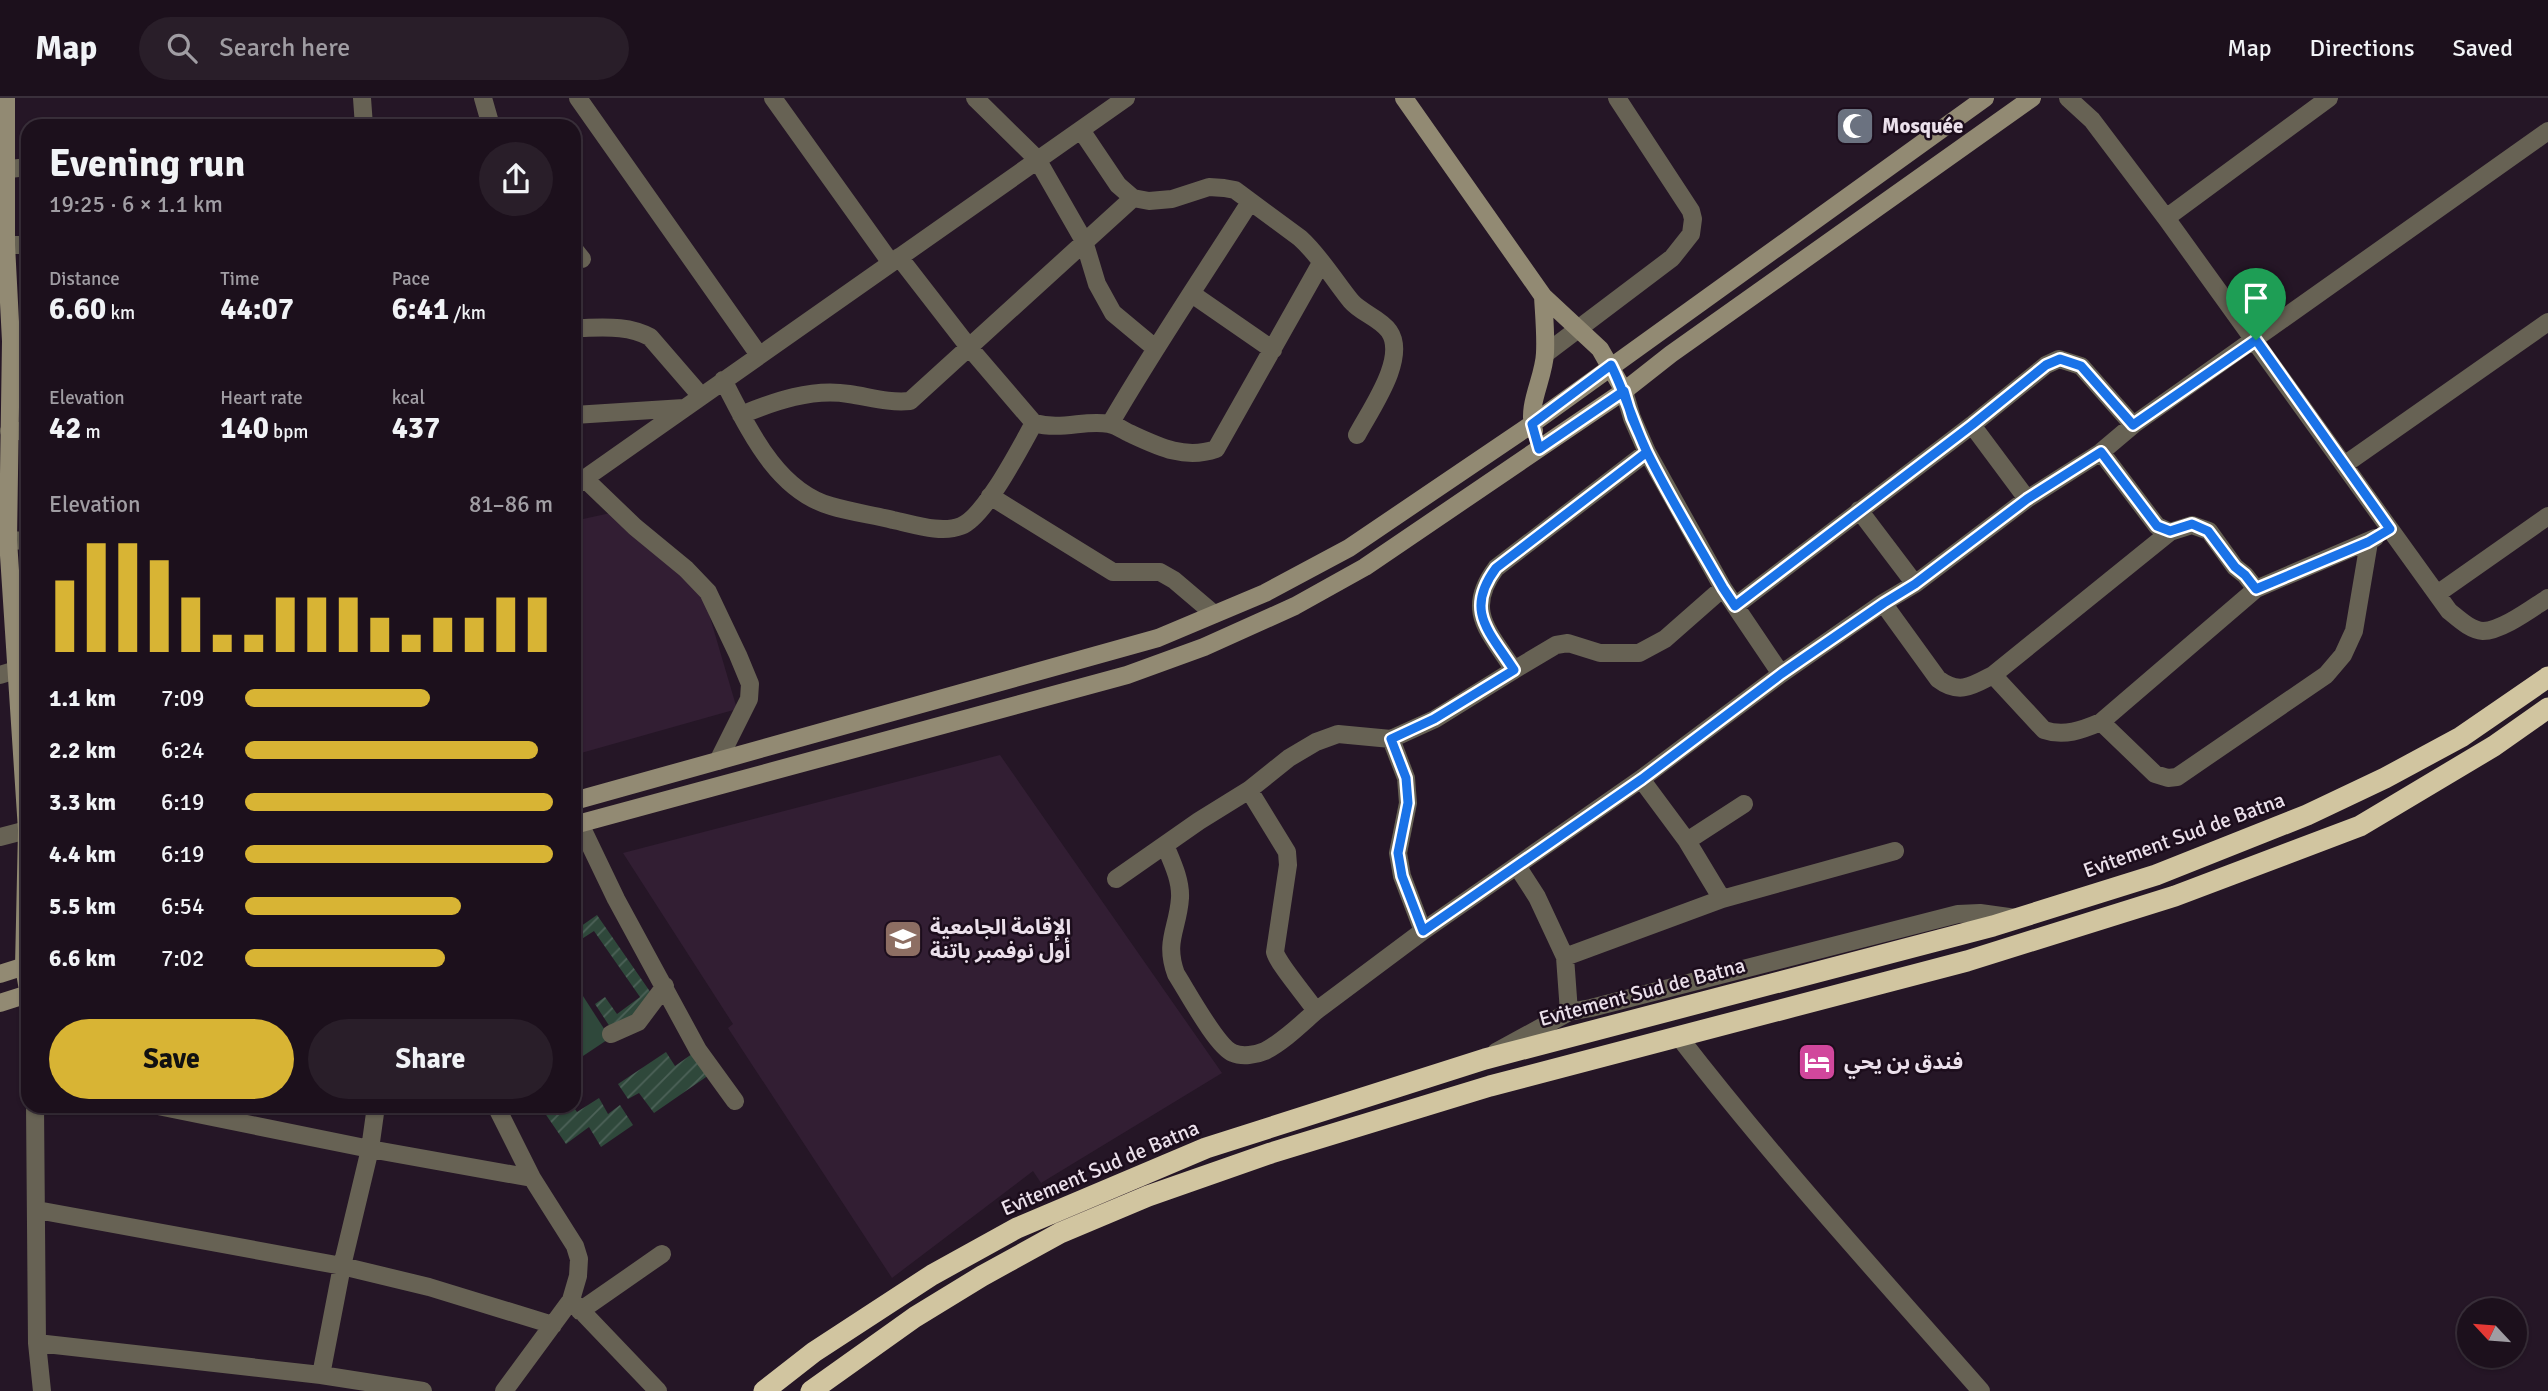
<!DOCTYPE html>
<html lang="en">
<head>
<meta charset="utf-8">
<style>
	body { margin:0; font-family:Signika,"Noto Sans Arabic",sans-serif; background:#291e29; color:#f1f3f6; height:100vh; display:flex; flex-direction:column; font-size:26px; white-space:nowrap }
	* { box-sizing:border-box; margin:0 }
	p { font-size:23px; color:#a09da3 }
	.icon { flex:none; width:38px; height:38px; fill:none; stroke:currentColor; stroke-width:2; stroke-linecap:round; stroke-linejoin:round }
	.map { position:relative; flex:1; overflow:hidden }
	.details { position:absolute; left:21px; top:21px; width:560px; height:994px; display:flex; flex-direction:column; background:#1c101c; border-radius:21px; box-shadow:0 2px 5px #0004,0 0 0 2px #3a303b }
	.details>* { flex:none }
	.needle { width:46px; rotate:296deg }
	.buttons { position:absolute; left:2457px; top:1200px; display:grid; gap:14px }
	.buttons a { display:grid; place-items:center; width:70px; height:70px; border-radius:50%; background:#1c101c; box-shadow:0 2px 5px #0004,0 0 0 2px #3a303b; font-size:35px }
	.pin { position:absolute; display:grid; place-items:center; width:60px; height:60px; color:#fff; margin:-72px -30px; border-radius:50% 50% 50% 0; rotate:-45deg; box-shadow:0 0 7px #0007 }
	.pin .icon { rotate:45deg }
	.round { display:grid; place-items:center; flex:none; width:74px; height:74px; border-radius:37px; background:#291e29 }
	.overview { display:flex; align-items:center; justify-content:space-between; height:119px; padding:0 28px }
	h1 { font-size:38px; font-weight:800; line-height:52px }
	.metrics { display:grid; grid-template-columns:repeat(3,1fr); gap:10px; height:119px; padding:7px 28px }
	.metrics div { display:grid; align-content:center }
	.metrics b { font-size:30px; font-weight:800 }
	.metrics small { font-size:19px; font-weight:400 }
	.metrics p { font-size:19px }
	.chart { height:196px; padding:14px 28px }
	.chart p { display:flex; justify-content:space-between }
	.chart svg { width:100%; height:126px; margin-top:7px; stroke:#d8b434; stroke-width:6 }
	.cta { display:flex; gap:14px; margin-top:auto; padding:14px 28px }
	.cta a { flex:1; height:80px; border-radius:42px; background:#d8b434; color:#111; font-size:28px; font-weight:800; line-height:80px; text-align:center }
	.cta a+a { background:#291e29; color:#f1f3f6 }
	ul { padding:0 28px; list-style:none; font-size:23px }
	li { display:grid; grid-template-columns:112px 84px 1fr; align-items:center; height:52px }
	li i { height:18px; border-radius:9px; background:#d8b434 }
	header { display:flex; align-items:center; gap:42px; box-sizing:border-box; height:98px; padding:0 35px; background:#1c101c; border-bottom:2px solid #3a303b }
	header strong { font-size:33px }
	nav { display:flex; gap:38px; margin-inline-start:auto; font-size:24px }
	.search { width:490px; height:63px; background:#291e29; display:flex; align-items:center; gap:18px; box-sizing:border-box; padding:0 24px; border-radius:38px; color:#a09da3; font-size:26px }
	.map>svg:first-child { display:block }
</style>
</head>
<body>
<header>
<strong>Map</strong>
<div class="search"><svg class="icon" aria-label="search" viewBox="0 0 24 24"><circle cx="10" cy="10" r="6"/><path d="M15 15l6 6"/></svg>Search here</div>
<nav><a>Map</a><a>Directions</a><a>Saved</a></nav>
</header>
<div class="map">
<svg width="2548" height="1293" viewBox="0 0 2548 1293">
	<defs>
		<pattern id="garden-furrows" width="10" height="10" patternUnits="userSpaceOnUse" patternTransform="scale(1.75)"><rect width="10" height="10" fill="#2f483b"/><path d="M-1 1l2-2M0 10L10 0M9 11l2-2" fill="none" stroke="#4d6258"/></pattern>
	</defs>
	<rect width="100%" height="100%" fill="#251626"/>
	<path fill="#321e33" d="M615 414 704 499 737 611 574 657V423Z
		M1000 657 1222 975 1041 1085 1033 1073 892 1180 728 930 733 926 623 755Z"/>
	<path fill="#2f483b" d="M574 884 610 940 574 964Z"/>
	<path fill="url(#garden-furrows)" d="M597 817 651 895 635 918 612 932 595 906 605 899 617 916 640 899 594 833 574 846V833Z
		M666 954 675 968 692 956 709 977 654 1015 639 995 628 1001 618 986Z
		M599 1000 608 1016 620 1007 633 1027 601 1049 589 1029 566 1046 540 1008H573L577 1014Z"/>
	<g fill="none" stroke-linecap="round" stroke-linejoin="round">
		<path stroke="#676254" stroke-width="18" d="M362 0 364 28
			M483 0 491 28
			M578 0 759 257
			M773 0 891 165
			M975 0 1037 61 1084 143 1097 186 1113 215 1155 250
			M2068 0 2092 22 2166 120 2449 513C2459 521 2470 532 2483 533 2502 533 2532 510 2548 500
			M1081 32 1118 87 1133 100 1149 103 1172 101 1209 89 1224 90 1235 92 1300 140C1320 158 1334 182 1351 203 1361 215 1380 220 1389 233 1408 260 1370 312 1357 337
			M0 72 28 69
			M2166 120 2329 0
			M6 147H28
			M574 151 582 161
			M899 159 968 248 1034 325C1062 333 1086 321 1109 326 1116 327 1123 332 1129 335 1157 348 1184 362 1216 351L1321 165
			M1192 196 1273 252
			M574 230C600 230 626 226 650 239L701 298
			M11 243H28
			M1545 256 1672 160 1691 136 1693 121 1691 113 1617 0
			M723 282C748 329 775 392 831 408 851 414 873 417 893 422 913 426 941 436 961 428 985 419 1021 348 1034 325
			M1624 293 1632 320 1647 354 1723 490 1781 576
			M574 317 684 310
			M741 317C775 303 812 290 849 296 870 299 888 305 910 303L1133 100
			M1110 326C1154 250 1203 178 1250 104
			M1972 327 2027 401
			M9 333H28
			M2101 354 2157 428 2170 434 2192 427 2209 433 2235 469 2245 477 2256 491 2375 440
			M2344 367 2548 224
			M585 381 635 429 686 471 708 494 738 557 750 586 749 601 718 663
			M574 388 1126 0
			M990 398 1113 474H1160L1174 482 1214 516
			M1859 412 1915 486
			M8 442 28 443
			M2437 496 2548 418
			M1883 505 1938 581C1959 597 1972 588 1993 577L2044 632C2064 639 2082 632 2101 624L2155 676 2168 680 2177 679 2326 577 2343 557 2354 533 2369 444
			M1735 508 1972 327 2046 267 2059 261 2081 268 2133 327
			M1514 572 1556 547 1568 545 1600 555H1639L1665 541 1723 490
			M0 577 16 572
			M1993 577 2170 434
			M2101 624 2256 491
			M1391 641 1406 680 1408 705 1398 755 1402 778 1423 833
			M1641 681 1687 743 1722 801
			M1249 692 1287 754 1288 767 1275 854C1278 866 1306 898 1316 913L1423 833 1641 681 1781 576 1883 505 1915 486 2027 401 2101 354 2133 327 2548 33
			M580 726 616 801 698 952 735 1003
			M0 739 27 732
			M1687 743 1744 706
			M1165 747C1172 764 1181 782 1180 800 1178 831 1164 843 1176 876 1187 893 1217 949 1233 955 1242 959 1256 957 1265 953 1284 943 1300 927 1316 913
			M1517 768 1537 799 1565 859 1569 914
			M1116 781 1199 723 1249 692 1289 660 1316 644 1338 636 1391 641 1435 621 1514 572C1489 533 1464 513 1496 470L1647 354
			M1565 859 1722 801 1895 753
			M611 936 638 924 665 888
			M1679 939C1774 1062 1879 1177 1981 1293
			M1496 954 1569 914 1591 910 1958 816 1980 815 2016 820
			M35 1008 37 1245 42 1293
			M158 1008 370 1051 532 1080
			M496 1008 532 1080 575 1148 579 1161 578 1178 571 1202 504 1293
			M37 1112 342 1168 429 1189 553 1227
			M571 1202 658 1293
			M580 1213 662 1156
			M37 1245 321 1277 423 1293
			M321 1277 342 1168 370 1051 376 1008"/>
		<path stroke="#928a73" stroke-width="18" d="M6 0V147L11 243 8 442 27 732 24 869 28 892
			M1404 0 1543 198 1600 251 1624 293
			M1534 333C1526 307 1544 281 1545 255 1546 236 1544 217 1543 198
			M574 703 1158 540 1265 495 1349 450 1532 326 1985 0
			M574 727 1127 577 1204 549 1295 508 1365 469 1624 293 1671 256 2032 0
			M0 876 28 867
			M0 905 28 896"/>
		<path stroke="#d1c5a0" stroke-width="21" d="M764 1293 814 1254 932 1177 1017 1130 1206 1050 1485 961 1993 828 2156 777 2307 717 2385 680 2461 639 2548 579
			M811 1293 915 1219 982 1178 1060 1135 1148 1098 1271 1055 1490 988 1967 863 2175 798 2360 728 2494 648 2548 610"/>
	</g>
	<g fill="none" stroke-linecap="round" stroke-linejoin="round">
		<g stroke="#fff" stroke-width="14">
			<path id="route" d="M2256 242 2133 327 2081 268 2060 261 2046 267 1972 327 1735 508 1723 490C1697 444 1669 399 1646 352 1633 324 1625 295 1611 267L1532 326 1539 351 1624 293 1632 320 1647 354 1496 470C1464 513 1489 533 1514 572L1434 621 1391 641 1406 680 1408 705 1398 755 1402 778 1423 833 1642 681 1781 576 1884 505 1915 486 2027 401 2101 354 2157 428 2170 433 2192 426 2208 433 2235 469 2245 477 2256 491 2368 444 2390 431 2256 242"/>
		</g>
		<use href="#route" stroke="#1a73e8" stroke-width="9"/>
	</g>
	<defs>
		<g id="mosque-square" transform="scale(2.0125)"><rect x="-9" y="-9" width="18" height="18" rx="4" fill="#6b7280" stroke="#1c0d1c"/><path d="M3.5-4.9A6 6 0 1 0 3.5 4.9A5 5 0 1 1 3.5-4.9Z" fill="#fff"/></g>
		<g id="university-square" transform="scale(2.0125)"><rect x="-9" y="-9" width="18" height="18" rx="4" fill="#8d6e63" stroke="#1c0d1c"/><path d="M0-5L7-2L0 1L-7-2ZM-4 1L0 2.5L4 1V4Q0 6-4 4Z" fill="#fff"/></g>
		<g id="hotel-square" transform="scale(2.0125)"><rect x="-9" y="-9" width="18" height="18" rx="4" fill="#d1479c" stroke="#1c0d1c"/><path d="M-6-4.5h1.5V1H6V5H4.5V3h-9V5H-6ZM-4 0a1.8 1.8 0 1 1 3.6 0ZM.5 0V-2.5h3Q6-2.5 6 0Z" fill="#fff"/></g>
	</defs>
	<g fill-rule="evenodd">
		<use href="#mosque-square" x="1855" y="28"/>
		<use href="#university-square" x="903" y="841"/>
		<use href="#hotel-square" x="1817" y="964"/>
	</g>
	<g text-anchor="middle" stroke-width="5" stroke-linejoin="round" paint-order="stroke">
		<g font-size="21" font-weight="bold" fill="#ebe0eb" stroke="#1c0d1c" text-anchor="start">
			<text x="1882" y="35">Mosquée</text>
			<text x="930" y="836">الإقامة الجامعية<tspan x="930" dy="24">أول نوفمبر باتنة</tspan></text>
			<text x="1844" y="971">فندق بن يحي</text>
		</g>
		<g font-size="21" fill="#ebe0eb" stroke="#1c0d1c">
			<text transform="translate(2184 737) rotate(-20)" y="7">Evitement Sud de Batna</text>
			<text transform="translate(1642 894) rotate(-15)" y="7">Evitement Sud de Batna</text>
			<text transform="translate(1100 1070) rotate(-23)" y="7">Evitement Sud de Batna</text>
		</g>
	</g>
</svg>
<div class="buttons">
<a><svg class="needle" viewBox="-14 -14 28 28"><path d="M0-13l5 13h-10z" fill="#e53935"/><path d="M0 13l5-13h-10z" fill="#a09da3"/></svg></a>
</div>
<div class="pin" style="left:2256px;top:242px;background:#1e9e55"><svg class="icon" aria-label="arrive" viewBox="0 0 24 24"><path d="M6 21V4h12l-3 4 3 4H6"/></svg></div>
<section class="details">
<div class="overview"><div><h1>Evening run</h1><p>19:25 · 6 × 1.1 km</p></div><a class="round"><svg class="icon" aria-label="share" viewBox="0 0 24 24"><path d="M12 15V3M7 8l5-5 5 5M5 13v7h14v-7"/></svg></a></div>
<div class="metrics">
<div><p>Distance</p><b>6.60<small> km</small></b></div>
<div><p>Time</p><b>44:07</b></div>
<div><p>Pace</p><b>6:41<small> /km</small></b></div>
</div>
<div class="metrics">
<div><p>Elevation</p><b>42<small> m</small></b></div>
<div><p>Heart rate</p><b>140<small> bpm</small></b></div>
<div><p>kcal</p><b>437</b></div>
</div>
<div class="chart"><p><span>Elevation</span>81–86 m</p>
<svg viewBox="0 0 160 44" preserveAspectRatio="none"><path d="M5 44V19M15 44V6M25 44V6M35 44V12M45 44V25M55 44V38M65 44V38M75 44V25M85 44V25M95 44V25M105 44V32M115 44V38M125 44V32M135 44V32M145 44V25M155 44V25"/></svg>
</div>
<ul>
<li><b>1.1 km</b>7:09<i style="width:60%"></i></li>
<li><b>2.2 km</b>6:24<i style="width:95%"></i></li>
<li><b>3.3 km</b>6:19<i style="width:100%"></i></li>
<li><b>4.4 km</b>6:19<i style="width:100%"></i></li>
<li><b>5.5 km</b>6:54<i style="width:70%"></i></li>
<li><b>6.6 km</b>7:02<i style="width:65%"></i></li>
</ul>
<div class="cta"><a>Save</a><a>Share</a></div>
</section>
</div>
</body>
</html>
